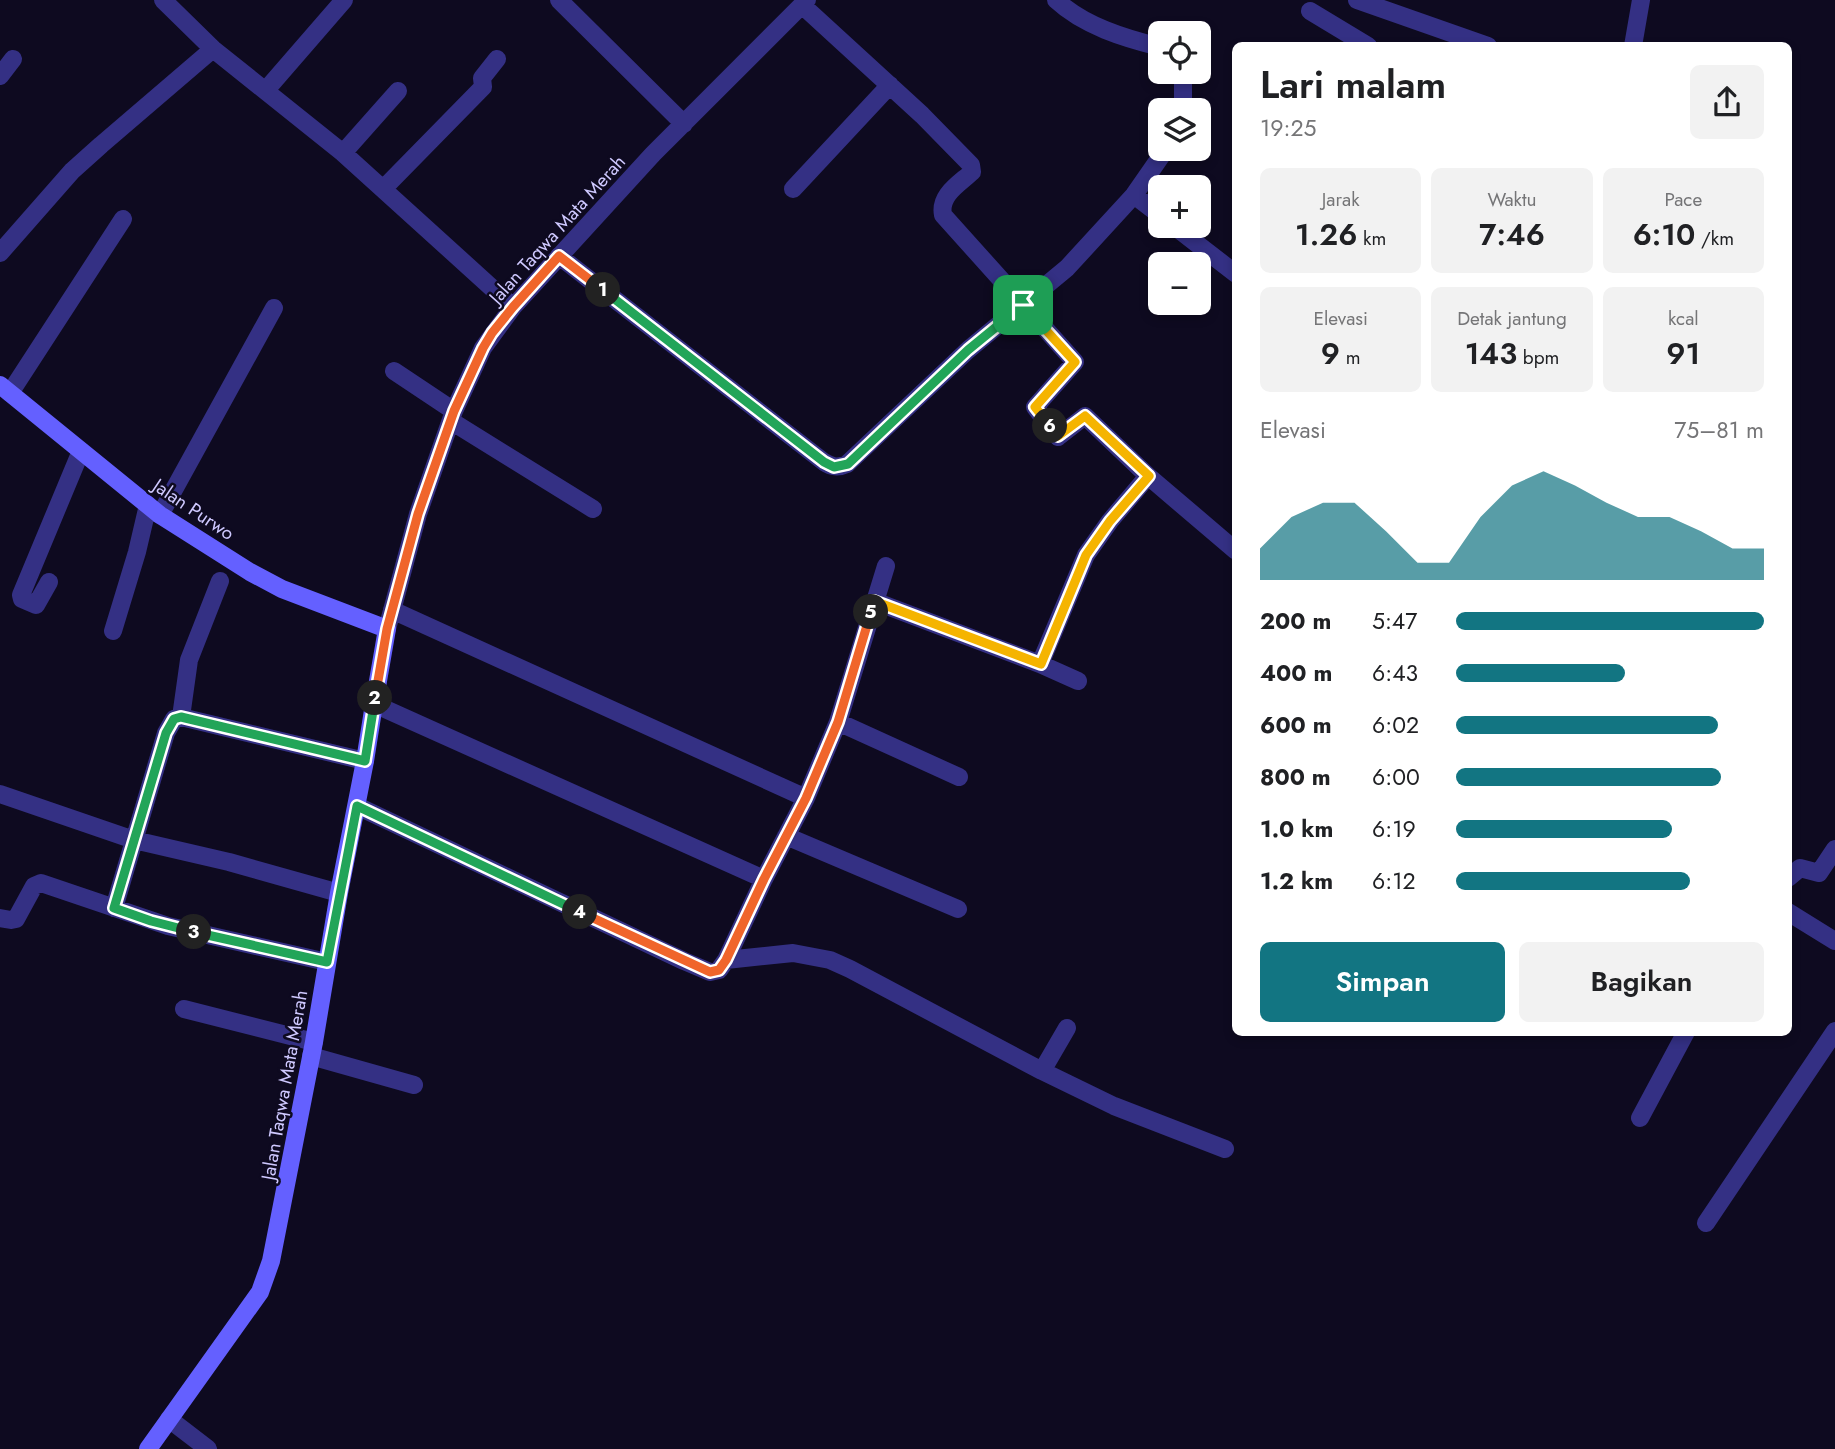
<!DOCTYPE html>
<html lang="id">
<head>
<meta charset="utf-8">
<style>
	body { margin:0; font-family:Jost,sans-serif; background:#f2f2f2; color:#202124; height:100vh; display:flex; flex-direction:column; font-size:26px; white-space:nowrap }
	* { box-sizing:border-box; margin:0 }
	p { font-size:23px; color:#757577 }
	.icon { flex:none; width:38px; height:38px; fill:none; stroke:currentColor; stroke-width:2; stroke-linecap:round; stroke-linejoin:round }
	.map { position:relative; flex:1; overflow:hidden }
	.sheet { position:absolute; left:1232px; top:42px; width:560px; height:994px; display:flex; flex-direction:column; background:#fff; border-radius:10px; box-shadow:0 4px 10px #0003 }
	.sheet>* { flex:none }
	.buttons { position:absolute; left:1148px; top:21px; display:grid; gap:14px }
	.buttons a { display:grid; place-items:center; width:63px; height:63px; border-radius:10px; background:#fff; box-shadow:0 4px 10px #0003; font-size:35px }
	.pin { position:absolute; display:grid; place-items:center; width:60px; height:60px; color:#fff; margin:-30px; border-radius:14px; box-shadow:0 4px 10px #0006 }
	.km { position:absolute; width:35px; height:35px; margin:-18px; border-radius:50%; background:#222; color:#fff; font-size:19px; line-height:35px; text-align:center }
	.round { display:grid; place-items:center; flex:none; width:74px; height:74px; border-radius:10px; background:#f2f2f2 }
	.headline { display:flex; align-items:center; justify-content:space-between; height:119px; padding:0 28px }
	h1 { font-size:38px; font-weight:600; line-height:52px }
	.figures { display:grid; grid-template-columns:repeat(3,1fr); gap:10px; height:119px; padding:7px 28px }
	.figures div { display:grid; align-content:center; border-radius:10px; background:#f2f2f2; text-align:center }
	.figures b { font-size:30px; font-weight:600 }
	.figures small { font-size:19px; font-weight:400 }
	.figures p { font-size:19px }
	.chart { height:196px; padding:14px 28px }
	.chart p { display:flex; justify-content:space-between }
	.chart svg { width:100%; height:126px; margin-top:7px; fill:#127582; opacity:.7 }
	.button { display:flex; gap:14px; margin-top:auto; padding:14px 28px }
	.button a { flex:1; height:80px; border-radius:10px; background:#127582; color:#fff; font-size:28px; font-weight:600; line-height:80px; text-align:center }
	.button a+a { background:#f2f2f2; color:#202124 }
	ul { padding:0 28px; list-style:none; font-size:23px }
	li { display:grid; grid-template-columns:112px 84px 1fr; align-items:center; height:52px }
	li i { height:18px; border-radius:9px; background:#127582 }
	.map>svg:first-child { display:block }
</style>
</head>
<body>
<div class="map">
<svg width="1835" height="1449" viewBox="0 0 1835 1449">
	<rect width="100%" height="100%" fill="#0e0a20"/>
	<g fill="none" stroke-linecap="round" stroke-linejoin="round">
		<path stroke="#343084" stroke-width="18" d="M163 0 213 49 343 153 513 307
			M559 0 684 124
			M1056 0C1084 26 1124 38 1160 47
			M1357 0 1488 46
			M802 5 922 115 971 165 972 172C959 184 939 195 943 215L1075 362 1035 407 1058 437 1085 416 1148 476 1236 551
			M1310 11 1368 46
			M1633 46 1641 0
			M0 76 13 59
			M266 90 344 0
			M1183 110V72
			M343 153 398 91
			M383 189 483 87 482 78 497 59
			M793 189 890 85
			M1134 195 1160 215
			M1174 226 1236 274
			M0 253 72 171 101 145 213 49
			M559 256 824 462C832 467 838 468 847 464L968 350 1067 268 1134 195 1166 149
			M394 371 454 411
			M10 393 123 219
			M451 421 593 509
			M160 515 274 308
			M49 582 36 605 22 599 21 595 81 451
			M874 601 1040 664 1086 555 1110 521 1148 476
			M392 610 806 798
			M387 629 418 514 454 411 483 348 513 307 653 154 807 0
			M113 631 137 552 148 505
			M1040 664 1078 681
			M374 704 764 879
			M181 717 189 660 220 581
			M838 722 959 777
			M0 794 134 840 229 862 339 893
			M357 806 684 961 710 972 719 970 726 960 764 879 806 798 838 722 886 566
			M786 836 958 909
			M1788 878 1800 868 1819 873 1835 849
			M114 908 166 733 174 719 181 717 365 761
			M1788 912 1835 941
			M0 918 11 920 16 919 34 886 41 883 168 926 327 962
			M726 960 793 953 830 960 850 969 1042 1071 1114 1106 1225 1149
			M184 1009 314 1042
			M311 1056 414 1085
			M1042 1071 1067 1028
			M1640 1118 1686 1032
			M1706 1223 1835 1031
			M169 1419 208 1449"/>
		<path stroke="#6460ff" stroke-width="18" d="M0 385 160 515 250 572 282 589 387 629 374 704 365 761 339 893 314 1042 271 1261 260 1292 148 1449"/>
	</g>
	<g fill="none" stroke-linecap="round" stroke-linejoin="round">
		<g stroke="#fff" stroke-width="14">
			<path id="split-1" d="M603 290 824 462 834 467 848 464 968 350 1023 305"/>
		</g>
		<g stroke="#fff" stroke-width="14">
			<path id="split-2" d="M375 698 387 629 418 514 454 411 483 348 492 333 513 307 559 256 603 290"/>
		</g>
		<g stroke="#fff" stroke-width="14">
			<path id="split-3" d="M194 932 151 921 114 908 166 733 174 719 181 717 365 761 375 698"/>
		</g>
		<g stroke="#fff" stroke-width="14">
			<path id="split-4" d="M194 932 327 962 357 806 580 912"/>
		</g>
		<g stroke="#fff" stroke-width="14">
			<path id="split-5" d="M580 912 710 972 719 970 726 960 764 879 806 798 838 722 871 612"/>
		</g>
		<g stroke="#fff" stroke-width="14">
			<path id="split-6" d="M871 612 874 601 1041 664 1086 555 1110 521 1149 476 1085 416 1058 436 1050 426"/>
		</g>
		<g stroke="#fff" stroke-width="14">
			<path id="split-7" d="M1023 305 1075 362 1035 407 1050 426"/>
		</g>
		<use href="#split-1" stroke="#22a559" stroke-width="9"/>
		<use href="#split-2" stroke="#f0652b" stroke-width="9"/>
		<use href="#split-3" stroke="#22a559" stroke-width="9"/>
		<use href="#split-4" stroke="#22a559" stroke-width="9"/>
		<use href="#split-5" stroke="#f0652b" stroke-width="9"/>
		<use href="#split-6" stroke="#f5b400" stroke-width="9"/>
		<use href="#split-7" stroke="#f5b400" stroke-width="9"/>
	</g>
	<g text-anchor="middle" stroke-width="5" stroke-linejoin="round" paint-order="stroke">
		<g font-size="19" fill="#cfc9ff" stroke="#0e0a20">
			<text transform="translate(557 229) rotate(-48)" y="7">Jalan Taqwa Mata Merah</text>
			<text transform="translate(194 509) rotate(34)" y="7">Jalan Purwo</text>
			<text transform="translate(284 1085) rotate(-80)" y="7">Jalan Taqwa Mata Merah</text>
		</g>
	</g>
</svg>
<div class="buttons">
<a><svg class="icon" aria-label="locate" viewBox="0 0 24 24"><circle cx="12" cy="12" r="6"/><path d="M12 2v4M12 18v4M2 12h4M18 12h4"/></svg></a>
<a><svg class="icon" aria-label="layers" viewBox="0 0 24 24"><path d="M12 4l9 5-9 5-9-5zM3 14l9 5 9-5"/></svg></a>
<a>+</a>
<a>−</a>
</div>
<div class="pin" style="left:1023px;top:305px;background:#1e9e55"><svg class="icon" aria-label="arrive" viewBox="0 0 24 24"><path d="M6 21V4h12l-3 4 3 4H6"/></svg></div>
<b class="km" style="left:603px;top:290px">1</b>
<b class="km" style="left:375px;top:698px">2</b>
<b class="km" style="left:194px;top:932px">3</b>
<b class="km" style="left:580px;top:912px">4</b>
<b class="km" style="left:871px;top:612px">5</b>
<b class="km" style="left:1050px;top:426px">6</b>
<section class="sheet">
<div class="headline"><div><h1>Lari malam</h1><p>19:25</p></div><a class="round"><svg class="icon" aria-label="share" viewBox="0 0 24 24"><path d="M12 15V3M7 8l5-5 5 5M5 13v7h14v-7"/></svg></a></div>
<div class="figures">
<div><p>Jarak</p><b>1.26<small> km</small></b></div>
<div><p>Waktu</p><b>7:46</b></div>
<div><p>Pace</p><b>6:10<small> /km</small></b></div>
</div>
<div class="figures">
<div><p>Elevasi</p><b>9<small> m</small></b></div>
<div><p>Detak jantung</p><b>143<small> bpm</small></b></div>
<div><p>kcal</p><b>91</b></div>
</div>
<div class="chart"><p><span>Elevasi</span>75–81 m</p>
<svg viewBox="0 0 160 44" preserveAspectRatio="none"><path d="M0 44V33L10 22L20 17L30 17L40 27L50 38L60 38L70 22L80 11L90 6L100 11L110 17L120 22L130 22L140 27L150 33L160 33V44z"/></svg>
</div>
<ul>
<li><b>200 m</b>5:47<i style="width:100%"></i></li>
<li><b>400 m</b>6:43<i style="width:55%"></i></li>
<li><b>600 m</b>6:02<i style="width:85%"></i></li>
<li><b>800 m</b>6:00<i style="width:86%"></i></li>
<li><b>1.0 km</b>6:19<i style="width:70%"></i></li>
<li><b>1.2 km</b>6:12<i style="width:76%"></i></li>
</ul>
<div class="button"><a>Simpan</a><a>Bagikan</a></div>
</section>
</div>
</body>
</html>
